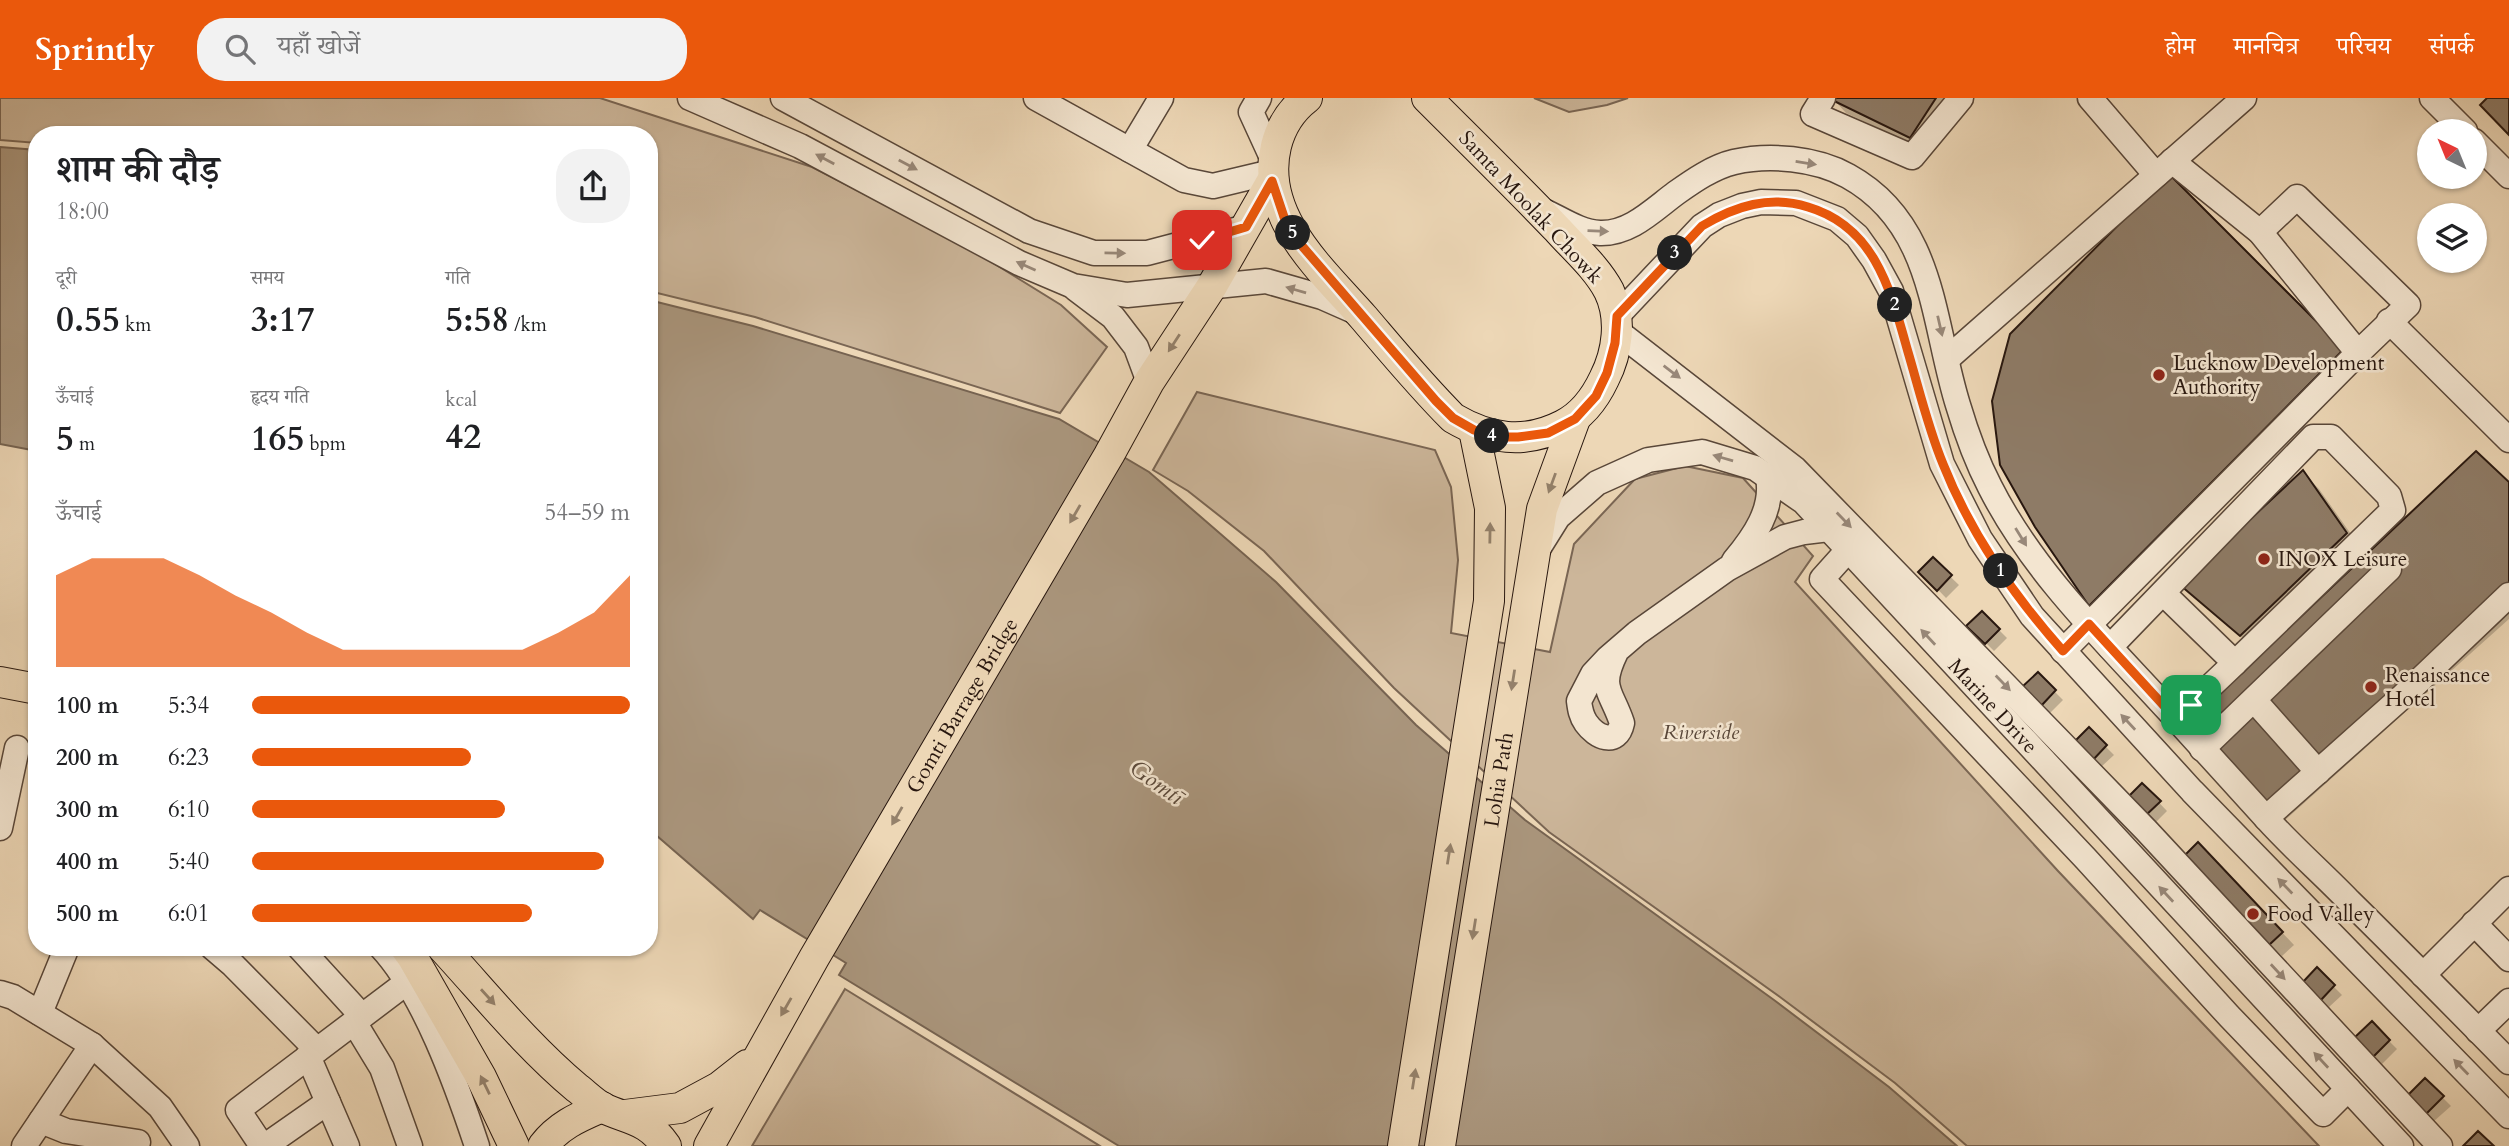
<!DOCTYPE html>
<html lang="hi">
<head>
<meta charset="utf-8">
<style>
	body { margin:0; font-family:Cardo,"Noto Serif Devanagari",serif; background:#f2f2f2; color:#202124; height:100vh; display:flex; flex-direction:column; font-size:26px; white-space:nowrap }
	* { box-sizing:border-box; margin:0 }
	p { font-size:23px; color:#757577 }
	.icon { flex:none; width:38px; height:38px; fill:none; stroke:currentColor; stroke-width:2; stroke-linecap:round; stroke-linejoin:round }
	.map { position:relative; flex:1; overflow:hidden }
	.sheet { position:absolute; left:28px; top:28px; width:630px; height:830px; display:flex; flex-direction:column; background:#fff; border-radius:28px; box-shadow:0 2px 5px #0004 }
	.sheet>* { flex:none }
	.needle { width:46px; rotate:317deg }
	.controls { position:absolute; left:2417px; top:21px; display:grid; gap:14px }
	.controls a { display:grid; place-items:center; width:70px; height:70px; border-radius:50%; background:#fff; box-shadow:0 2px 5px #0004; font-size:35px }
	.pin { position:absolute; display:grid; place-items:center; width:60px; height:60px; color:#fff; margin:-30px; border-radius:14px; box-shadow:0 4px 10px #0006 }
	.km { position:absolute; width:35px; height:35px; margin:-18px; border-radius:50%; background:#222; color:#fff; font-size:19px; line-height:35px; text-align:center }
	.round { display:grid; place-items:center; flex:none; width:74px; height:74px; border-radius:28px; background:#f2f2f2 }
	.head { display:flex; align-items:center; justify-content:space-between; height:119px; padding:0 28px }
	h1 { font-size:38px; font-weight:600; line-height:52px }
	.stats { display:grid; grid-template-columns:repeat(3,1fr); gap:10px; height:119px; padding:7px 28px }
	.stats div { display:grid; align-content:center }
	.stats b { font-size:35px; font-weight:600 }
	.stats small { font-size:19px; font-weight:400 }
	.stats p { font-size:19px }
	.chart { height:196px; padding:14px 28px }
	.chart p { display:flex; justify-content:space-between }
	.chart svg { width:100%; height:126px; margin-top:7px; fill:#ea580c; opacity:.7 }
	ul { padding:0 28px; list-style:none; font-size:23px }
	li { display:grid; grid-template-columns:112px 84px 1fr; align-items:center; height:52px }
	li i { height:18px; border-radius:9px; background:#ea580c }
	header { display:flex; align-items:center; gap:42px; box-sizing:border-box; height:98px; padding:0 35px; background:#ea580c; color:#fff }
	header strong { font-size:33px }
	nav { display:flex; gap:38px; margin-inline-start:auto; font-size:24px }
	.search { width:490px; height:63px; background:#f2f2f2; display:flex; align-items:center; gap:18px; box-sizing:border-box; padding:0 24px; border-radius:28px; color:#757577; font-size:26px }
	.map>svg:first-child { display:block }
</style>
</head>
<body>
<header>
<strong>Sprintly</strong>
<div class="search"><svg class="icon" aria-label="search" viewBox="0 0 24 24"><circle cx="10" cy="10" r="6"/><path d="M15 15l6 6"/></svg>यहाँ खोजें</div>
<nav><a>होम</a><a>मानचित्र</a><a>परिचय</a><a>संपर्क</a></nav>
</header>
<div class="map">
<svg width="2509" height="1048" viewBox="0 0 2509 1048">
	<rect width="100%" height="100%" fill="#edd7b6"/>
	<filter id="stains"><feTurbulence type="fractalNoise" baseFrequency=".00286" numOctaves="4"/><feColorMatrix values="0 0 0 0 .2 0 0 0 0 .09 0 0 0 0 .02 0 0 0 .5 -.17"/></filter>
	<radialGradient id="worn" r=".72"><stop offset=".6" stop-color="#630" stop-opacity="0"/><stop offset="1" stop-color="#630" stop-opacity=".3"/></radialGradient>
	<path fill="#ccb69a" stroke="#7a6654" stroke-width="2" d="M0 0H600L812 69 966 148 1061 207 1107 249 1060 315 755 219 649 193V37H37V45L0 42Z
		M1534 0H1628L1607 7 1569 14Z
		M1197 294 1435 352 1451 389 1458 462 1451 535 1550 554 1574 446 1635 381 1685 368 1743 380 1813 458 1795 484 2058 773 2319 1048H1967L1895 985 1780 899 1549 734 1394 590 1264 453 1188 393 1153 372Z
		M845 891 1100 1048H752Z"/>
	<path fill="#aa967d" stroke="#766351" stroke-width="2" d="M0 49 37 52V353L0 346Z
		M649 202 753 228 1059 321 1149 374 1276 484 1416 627 1525 722 1774 902 1889 989 1957 1048H1119L839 877 846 865 760 812 753 821 649 731Z"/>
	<path fill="#0003" d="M1835 0H1957L1923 51 1846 15 1834 2Z
		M2169 79 2360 269 2107 523 2090 507Z
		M2303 375 2319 391 2363 453 2257 553 2183 487Z
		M2509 387V521L2283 724 2267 708Z
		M1933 462 1959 487 1946 500 1921 474Z
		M1982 515 2007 540 1994 553 1969 528Z
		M2038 577 2063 602 2050 615 2025 589Z
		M2089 632 2114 657 2101 669 2076 644Z
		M2142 687 2167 713 2155 725 2129 700Z
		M2211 759 2294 847 2282 858 2270 846Z
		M2317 872 2342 897 2329 909 2304 885Z
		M2372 926 2397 951 2382 966 2357 940Z
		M2425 982 2451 1008 2433 1024 2408 999Z"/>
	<path fill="#8e7b66" stroke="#28170f" stroke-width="2" d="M1833 0H1936L1910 40 1832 2Z
		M2487 0H2509V37L2480 7Z
		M2169 76 2344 251 2089 508 2035 429 2000 367 1992 303 2010 236Z
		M2476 353 2509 384V489L2265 709 2190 623Z
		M2303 372 2347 435 2240 538 2180 487Z
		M1933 459 1952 477 1937 493 1918 474Z
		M1982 513 2000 531 1985 546 1966 528Z
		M2038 574 2056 592 2041 608 2022 589Z
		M2089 629 2107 647 2092 663 2074 644Z
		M2142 685 2161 703 2145 718 2127 700Z
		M2198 744 2283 834 2269 847 2184 758Z
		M2317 869 2335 887 2320 903 2302 885Z
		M2372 923 2390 942 2373 959 2354 940Z
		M2425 980 2444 998 2424 1018 2406 999Z
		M2478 1033 2494 1048H2463Z"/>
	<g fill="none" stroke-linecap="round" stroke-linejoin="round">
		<g stroke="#594739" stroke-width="27">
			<g id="minor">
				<path d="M690 0 800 48 1019 165 1073 188 1127 197 1266 183 1322 199 1356 214"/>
				<path d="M783 0 1029 133 1094 155H1147L1246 129"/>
				<path d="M1036 0 1184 82 1213 88 1272 74"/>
				<path d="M1259 0 1251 14 1273 62"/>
				<path d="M1823 0 1813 16 1912 59 1961 0"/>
				<path d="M2090 0 2156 77"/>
				<path d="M2432 0 2465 33"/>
				<path d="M2474 43 2509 78"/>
				<path d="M1130 52 1161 0"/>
				<path d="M2172 63 2260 134 2358 255"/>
				<path d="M1546 114C1563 122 1580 134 1600 135 1630 136 1653 112 1676 95 1693 83 1713 69 1734 64 1769 56 1816 60 1848 78 1935 126 1932 224 1958 307 1966 334 1977 364 1990 389 2033 474 2104 542 2168 612 2201 648 2233 684 2266 720 2292 749 2322 775 2349 803 2403 856 2456 910 2509 964"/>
				<path d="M1076 191 1113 219 1136 249 1149 284"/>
				<path d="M1617 218 1702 128 1719 117 1742 108 1761 104 1796 105 1837 121 1857 138 1874 162 1891 193 1942 366 1980 441 2032 518 2192 693 2509 1018"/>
				<path d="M2389 223 2509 342"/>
				<path d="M1617 233 1795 371 2146 732 2440 1048"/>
				<path d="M1947 261 2244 0"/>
				<path id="s1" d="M1538 451 1558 419 1597 385 1648 362 1702 354 1755 370 1804 404 2401 1048"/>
				<path d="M1848 452 1822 481 2086 761 2229 918 2323 1016 2348 991"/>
				<path d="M1734 463C1754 439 1774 411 1768 379"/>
				<path d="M2163 495 2235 565 2176 621"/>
				<path d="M2110 549 2313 339H2331L2389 398 2393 412 2235 565"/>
				<path d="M2063 553 2358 255 2408 207 2297 99 2260 134"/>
				<path d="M1616 554C1598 591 1611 592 1622 625 1617 649 1596 639 1586 625 1581 618 1580 611 1579 603L1593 576 1608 560 1637 535 1727 471 1785 439 1804 434 1829 431"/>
				<path d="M2254 602 2318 674"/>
				<path d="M2202 651 2389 471"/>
				<path d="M2266 720 2403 598 2509 497"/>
				<path d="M0 730 17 650"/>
				<path d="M2474 825 2509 861"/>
				<path d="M212 849 233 867 317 952"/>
				<path d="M299 849 362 918"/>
				<path d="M381 849C424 895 457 988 477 1048"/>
				<path d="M2423 877 2509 791"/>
				<path d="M0 895 13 899 92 947 160 1009 187 1048"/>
				<path d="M40 915 67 849"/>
				<path d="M354 924 382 970 410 1048"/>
				<path d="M2478 933 2509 903"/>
				<path d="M308 958 347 1048"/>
				<path d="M41 1023 66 1033 138 1044"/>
				<path d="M24 1048 92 947"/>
				<path d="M262 1048 238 1012 406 885"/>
				<path d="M265 1048 328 1004"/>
			</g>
		</g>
		<g stroke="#28170f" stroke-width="32">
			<g id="major">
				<path d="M1307 0C1290 13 1281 28 1276 48 1259 118 1322 172 1364 220 1393 254 1421 288 1453 320 1489 341 1524 347 1563 327 1583 317 1595 300 1604 281 1618 254 1622 220 1609 193 1597 170 1575 151 1558 132 1515 87 1471 44 1427 0"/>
				<path d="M0 584 37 591"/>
				<path d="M405 849 413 860 481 979 514 1048"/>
				<path d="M442 849C486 897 527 948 577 990 585 996 594 1005 603 1010 629 1022 648 1021 666 1048"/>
				<path d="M625 1017 680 1010 719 989 747 967"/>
				<path d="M543 1048C559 1027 579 1019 602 1009"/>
				<path id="s2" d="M709 1048 814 860 1109 357 1149 284 1212 188 1272 83"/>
				<path d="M1403 1048 1489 503 1490 410 1474 332"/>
				<path id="s3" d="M1440 1048 1542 411 1575 321"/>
			</g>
		</g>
		<use href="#minor" stroke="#f3e5d0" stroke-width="24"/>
		<use href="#major" stroke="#edd7b6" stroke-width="30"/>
	</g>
	<defs><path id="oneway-solid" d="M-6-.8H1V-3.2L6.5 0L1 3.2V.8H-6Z" transform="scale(1.75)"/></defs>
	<g fill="#988879">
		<use href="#oneway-solid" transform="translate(825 61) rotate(-152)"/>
		<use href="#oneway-solid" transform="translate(1806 65) rotate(9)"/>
		<use href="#oneway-solid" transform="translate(908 67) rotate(28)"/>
		<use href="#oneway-solid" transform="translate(1598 133) rotate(2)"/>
		<use href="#oneway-solid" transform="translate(1115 155) rotate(1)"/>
		<use href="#oneway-solid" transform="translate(1026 168) rotate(-156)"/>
		<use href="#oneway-solid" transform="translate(1296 192) rotate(-164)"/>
		<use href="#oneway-solid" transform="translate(1940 228) rotate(77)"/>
		<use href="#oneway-solid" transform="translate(1672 274) rotate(37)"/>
		<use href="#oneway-solid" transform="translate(1723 360) rotate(-164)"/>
		<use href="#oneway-solid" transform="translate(1844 422) rotate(46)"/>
		<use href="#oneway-solid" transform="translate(2021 439) rotate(58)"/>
		<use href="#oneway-solid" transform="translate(1928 539) rotate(-133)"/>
		<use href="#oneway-solid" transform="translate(2003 585) rotate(46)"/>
		<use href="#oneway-solid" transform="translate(2128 624) rotate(-133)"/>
		<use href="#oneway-solid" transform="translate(2285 788) rotate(-134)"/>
		<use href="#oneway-solid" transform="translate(2166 796) rotate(-133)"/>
		<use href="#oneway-solid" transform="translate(2278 874) rotate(47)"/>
		<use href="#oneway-solid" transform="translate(2321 962) rotate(-133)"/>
		<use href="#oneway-solid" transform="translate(2461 969) rotate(-134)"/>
	</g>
	<g fill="#94816b">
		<use href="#oneway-solid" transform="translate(1174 245) rotate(123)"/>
		<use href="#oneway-solid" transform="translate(1552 385) rotate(110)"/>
		<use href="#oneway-solid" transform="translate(1075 416) rotate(120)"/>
		<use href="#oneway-solid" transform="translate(1490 435) rotate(-89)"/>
		<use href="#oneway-solid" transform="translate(1513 582) rotate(99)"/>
		<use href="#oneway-solid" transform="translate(897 718) rotate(120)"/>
		<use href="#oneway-solid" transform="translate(1449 756) rotate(-81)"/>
		<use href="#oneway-solid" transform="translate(1474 831) rotate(99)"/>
		<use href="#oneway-solid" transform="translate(488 899) rotate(48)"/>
		<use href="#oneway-solid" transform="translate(786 909) rotate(120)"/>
		<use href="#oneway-solid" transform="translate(1414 981) rotate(-81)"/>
		<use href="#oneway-solid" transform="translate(485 987) rotate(-116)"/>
	</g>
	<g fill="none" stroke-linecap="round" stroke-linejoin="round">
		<g stroke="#fff" stroke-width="14">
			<path id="route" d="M1202 142 1246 129 1272 83 1285 122 1296 141 1436 303 1453 320 1474 332 1495 339H1518L1548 335 1575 321 1596 298 1607 275 1615 245 1617 218 1702 128C1735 108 1770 97 1808 109 1876 129 1891 194 1908 254 1919 291 1928 330 1943 366 1970 434 2014 498 2063 553L2089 526 2176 621 2191 607"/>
		</g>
		<use href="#route" stroke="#ea580c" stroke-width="9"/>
	</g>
	<g fill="#8f2418" stroke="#f3e5d0" stroke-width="2.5">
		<circle cx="2159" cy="277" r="7"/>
		<circle cx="2264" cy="461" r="7"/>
		<circle cx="2371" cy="589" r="7"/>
		<circle cx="2253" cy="816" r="7"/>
	</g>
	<g text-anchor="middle" stroke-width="5" stroke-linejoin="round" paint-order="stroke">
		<g font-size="21" fill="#28170f" stroke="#f3e5d0">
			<text transform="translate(1531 109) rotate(47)" y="7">Samta Moolak Chowk</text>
			<text dy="7" stroke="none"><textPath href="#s2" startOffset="508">Gomti Barrage Bridge</textPath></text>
			<text dy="7" stroke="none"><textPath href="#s1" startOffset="593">Marine Drive</textPath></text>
			<text dy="7" stroke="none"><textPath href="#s3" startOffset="371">Lohia Path</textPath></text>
		</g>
		<g font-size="21" fill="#28170f" stroke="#f3e5d0" text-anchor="start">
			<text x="2173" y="272">Lucknow Development<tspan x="2173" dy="24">Authority</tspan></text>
			<text x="2278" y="468">INOX Leisure</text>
			<text x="2385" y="584">Renaissance<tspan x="2385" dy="24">Hotel</tspan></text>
			<text x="2267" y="823">Food Valley</text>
		</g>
		<g font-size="21" font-style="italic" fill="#594739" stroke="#f3e5d0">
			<text x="1701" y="641">Riverside</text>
		</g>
		<g font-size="23" font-style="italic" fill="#5c4a3b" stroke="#f3e5d0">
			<text transform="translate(1157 684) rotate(35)" y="8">Gomtī</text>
		</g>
	</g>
	<rect width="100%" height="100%" filter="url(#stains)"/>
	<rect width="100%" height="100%" fill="url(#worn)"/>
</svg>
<div class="controls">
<a><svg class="needle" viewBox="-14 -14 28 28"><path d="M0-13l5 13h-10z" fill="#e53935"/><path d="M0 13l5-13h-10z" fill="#757577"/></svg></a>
<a><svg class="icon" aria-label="layers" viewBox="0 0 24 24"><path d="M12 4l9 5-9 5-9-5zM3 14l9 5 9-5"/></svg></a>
</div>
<div class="pin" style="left:2191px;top:607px;background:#1e9e55"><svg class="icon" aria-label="arrive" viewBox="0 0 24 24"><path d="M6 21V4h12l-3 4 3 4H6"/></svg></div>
<div class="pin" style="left:1202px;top:142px;background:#d93025"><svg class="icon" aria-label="check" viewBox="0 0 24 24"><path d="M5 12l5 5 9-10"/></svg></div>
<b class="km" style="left:2001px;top:473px">1</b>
<b class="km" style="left:1895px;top:207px">2</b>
<b class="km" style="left:1675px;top:155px">3</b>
<b class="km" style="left:1492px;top:338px">4</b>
<b class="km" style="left:1293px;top:135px">5</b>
<section class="sheet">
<div class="head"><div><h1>शाम की दौड़</h1><p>18:00</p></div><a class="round"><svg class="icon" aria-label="share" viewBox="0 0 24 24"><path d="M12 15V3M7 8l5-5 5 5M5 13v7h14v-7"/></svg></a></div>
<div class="stats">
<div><p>दूरी</p><b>0.55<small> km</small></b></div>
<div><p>समय</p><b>3:17</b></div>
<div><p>गति</p><b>5:58<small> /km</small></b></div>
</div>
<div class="stats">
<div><p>ऊँचाई</p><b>5<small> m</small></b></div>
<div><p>हृदय गति</p><b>165<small> bpm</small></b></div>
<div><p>kcal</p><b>42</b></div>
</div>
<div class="chart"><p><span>ऊँचाई</span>54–59 m</p>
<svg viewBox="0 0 160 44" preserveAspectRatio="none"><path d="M0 44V12L10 6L20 6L30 6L40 12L50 19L60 25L70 32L80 38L90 38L100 38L110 38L120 38L130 38L140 32L150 25L160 12V44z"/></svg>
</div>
<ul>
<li><b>100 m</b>5:34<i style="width:100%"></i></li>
<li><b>200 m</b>6:23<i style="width:58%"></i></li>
<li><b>300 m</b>6:10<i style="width:67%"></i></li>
<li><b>400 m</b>5:40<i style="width:93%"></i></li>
<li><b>500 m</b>6:01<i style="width:74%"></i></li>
</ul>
</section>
</div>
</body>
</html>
